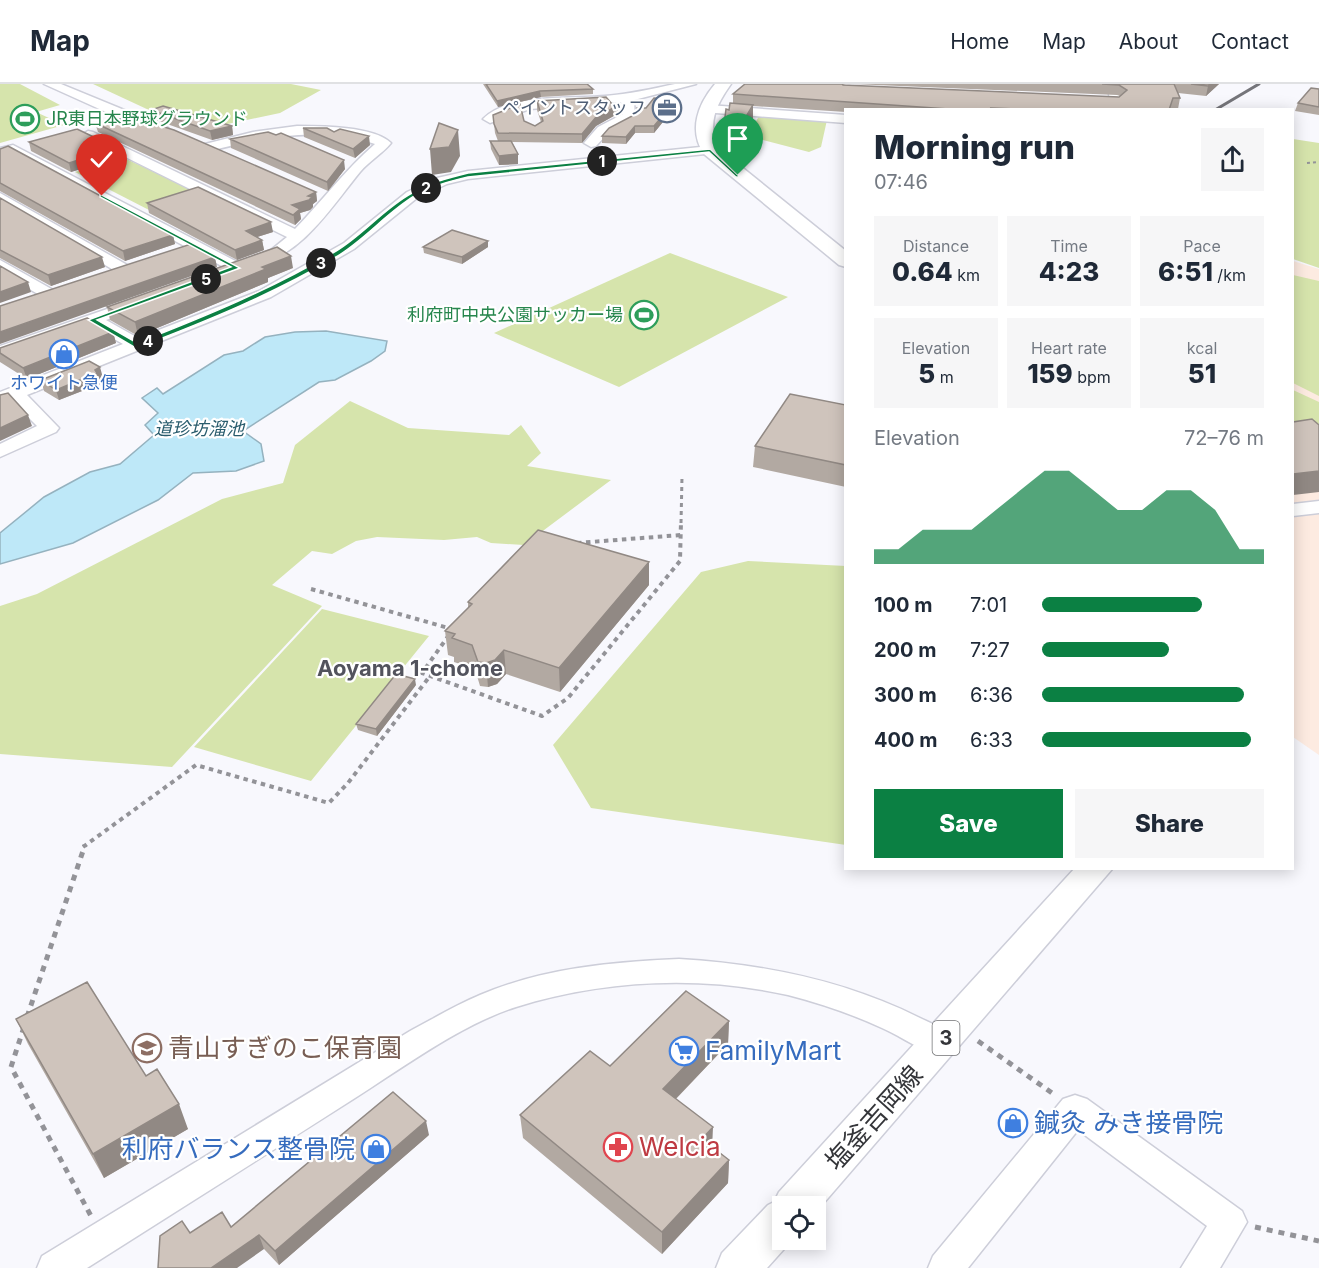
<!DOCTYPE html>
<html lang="en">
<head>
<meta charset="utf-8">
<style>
	body { margin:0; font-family:Inter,"Noto Sans JP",sans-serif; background:#f6f6f7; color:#1f2937; height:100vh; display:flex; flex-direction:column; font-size:22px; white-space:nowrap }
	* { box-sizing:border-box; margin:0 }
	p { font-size:20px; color:#747a83 }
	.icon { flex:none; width:33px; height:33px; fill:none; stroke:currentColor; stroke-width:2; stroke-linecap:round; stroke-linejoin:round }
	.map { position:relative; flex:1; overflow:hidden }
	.side { position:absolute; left:844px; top:24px; width:450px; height:762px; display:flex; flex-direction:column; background:#fff; border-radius:0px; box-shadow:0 3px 15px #0003 }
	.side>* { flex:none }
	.tools { position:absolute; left:772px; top:1112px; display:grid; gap:12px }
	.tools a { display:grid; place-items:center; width:54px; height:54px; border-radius:0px; background:#fff; box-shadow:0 3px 15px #0003; font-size:30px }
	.pin { position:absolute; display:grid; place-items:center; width:51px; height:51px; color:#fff; margin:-62px -26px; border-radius:50% 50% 50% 0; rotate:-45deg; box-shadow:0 0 6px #0007 }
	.pin .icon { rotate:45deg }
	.km { position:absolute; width:30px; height:30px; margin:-15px; border-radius:50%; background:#222; color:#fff; font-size:16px; line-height:30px; text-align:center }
	.round { display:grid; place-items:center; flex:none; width:63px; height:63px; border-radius:0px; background:#f6f6f7 }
	.head { display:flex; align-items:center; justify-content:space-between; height:102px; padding:0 30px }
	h1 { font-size:33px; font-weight:800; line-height:45px }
	.metrics { display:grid; grid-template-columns:repeat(3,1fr); gap:9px; height:102px; padding:6px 30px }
	.metrics div { display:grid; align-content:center; border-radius:0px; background:#f6f6f7; text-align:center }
	.metrics b { font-size:26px; font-weight:800 }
	.metrics small { font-size:16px; font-weight:400 }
	.metrics p { font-size:16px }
	.chart { height:168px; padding:12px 30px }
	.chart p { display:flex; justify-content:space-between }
	.chart svg { width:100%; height:108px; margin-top:6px; fill:#0b8043; opacity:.7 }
	.primary-button { display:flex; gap:12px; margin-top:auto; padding:12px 30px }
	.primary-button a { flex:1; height:69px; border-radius:0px; background:#0b8043; color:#fff; font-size:24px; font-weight:800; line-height:69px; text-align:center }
	.primary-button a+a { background:#f6f6f7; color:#1f2937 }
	ul { padding:0 30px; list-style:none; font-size:20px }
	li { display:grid; grid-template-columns:96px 72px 1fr; align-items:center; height:45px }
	li i { height:15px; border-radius:8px; background:#0b8043 }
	header { display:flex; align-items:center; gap:36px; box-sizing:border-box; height:84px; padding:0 30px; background:#fff; border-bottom:2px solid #e0e1e3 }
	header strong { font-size:28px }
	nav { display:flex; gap:33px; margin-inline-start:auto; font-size:21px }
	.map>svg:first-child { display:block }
</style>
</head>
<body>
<header>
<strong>Map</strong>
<nav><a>Home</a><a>Map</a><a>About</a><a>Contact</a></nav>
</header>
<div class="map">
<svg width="1319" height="1184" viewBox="0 0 1319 1184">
	<rect width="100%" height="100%" fill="#f8f8fd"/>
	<path fill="#fdebe1" d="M1293 177 1319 185V671L1293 653Z"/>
	<path fill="#d6e4ac" d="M0 0H20L60 21 36 28 64 41 0 59Z
		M93 0H291L321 6 280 29 194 47Z
		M759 32 827 36 821 63 809 68 748 52Z
		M1293 55 1319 59V184L1293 175Z
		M122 73 202 110 151 127 75 88Z
		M670 169 788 213 619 303 494 249Z
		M1293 191 1319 197V312L1293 299Z
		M1293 306 1319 318V345L1293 349Z
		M350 317 408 344 509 351 521 341 541 369 527 382 611 396 524 461 491 459 477 453 444 456 377 453 356 457 332 470 312 467 272 501 322 522 172 683 0 670V522L37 510 222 415 283 399 295 361Z
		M748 477 846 482V761L591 724 553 661 701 488Z
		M322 525 429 552 311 697 194 663Z"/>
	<path fill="#bee8f8" stroke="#95b2bf" stroke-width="1.5" d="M326 247 387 257 385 267 371 277 335 296 319 298 243 347 261 360 264 377 236 387 193 389 158 416 73 459 0 480V449L44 413 90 388 120 380 154 351 145 341 158 329 142 314 157 304 163 310 224 271 243 267 265 253 295 248Z"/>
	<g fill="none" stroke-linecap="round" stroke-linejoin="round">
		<g stroke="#cdced9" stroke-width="3">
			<path id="minor" d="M44 0H61L168 44 161 48 126 37Z
				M675 0H696L634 16 635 35 608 49 596 62 591 63 584 59 598 43 623 30 621 18 530 25 490 39 483 35C507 9 573 15 605 12 629 10 652 5 675 0Z
				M1107 0H1119L1125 26H1112Z
				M708 21 846 31V39L703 28 702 25Z
				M297 42C321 42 374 42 391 59 382 70 369 77 360 88 330 125 302 171 253 183L245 178 247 175 271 166 287 153 81 51 88 47 93 48 295 145C322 117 345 86 375 60 319 42 265 53 210 67L203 63 205 60 253 48Z
				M13 61 243 181 245 184 243 187H231L11 69 0 72V64Z
				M710 62 717 66 715 69 468 95 447 100 417 114 354 165 271 213 27 311 59 344 56 348 0 373V360L37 342 12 317 0 321V308L123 260 91 242 0 273V262L139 214 147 219 145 223 106 236 138 254 259 207 344 159 407 108 437 94 468 87Z
				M0 109 129 182 131 185 129 188H117L0 119Z
				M0 176 55 207 57 210 49 215 43 213 0 188Z
				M1319 417V429L1293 432V420Z
				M679 875C763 880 844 896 920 934 934 941 950 946 957 960L952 969 941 973C920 966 902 953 882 944 852 930 819 919 788 911 699 891 603 896 516 923 460 941 404 983 355 1014 266 1071 176 1127 87 1184H37L42 1172 410 947C433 935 456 921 480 911 543 884 612 878 679 875Z
				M1075 1011 1087 1015 1242 1127 1247 1138 1220 1184H1181L1207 1142 1078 1046 968 1184H928L933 1172 1063 1015Z"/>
		</g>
		<g stroke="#cdced9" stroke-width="3">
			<path id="major" d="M715 0H731C716 21 707 39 718 64L846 167V183L839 181 704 70C688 46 698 20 715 0Z
				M1075 784H1113L816 1128V1122H783V1155H793L767 1184H716L722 1169 768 1121 774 1118 779 1108Z"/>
		</g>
		<path stroke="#939398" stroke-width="2" stroke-dasharray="3 3" stroke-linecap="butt" d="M1307 79 1319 78"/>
		<path stroke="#939398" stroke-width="3" stroke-dasharray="4 4" stroke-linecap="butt" d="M681 439 682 393"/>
		<path stroke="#939398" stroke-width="4" stroke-dasharray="4.5 4.5" stroke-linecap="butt" d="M577 459 681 451
			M311 505 452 545
			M449 551 422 589 542 632 568 614 680 477 681 437
			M83 763 196 681 329 719 348 699 430 592"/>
		<path stroke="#939398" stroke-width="5" stroke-dasharray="6 6" stroke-linecap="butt" d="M27 933 85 761
			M24 943 11 983 91 1132
			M978 957 1055 1011
			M1255 1143 1319 1157"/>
		<use href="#minor" fill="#fff" fill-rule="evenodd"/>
		<use href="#major" fill="#fff" fill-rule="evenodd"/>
		<path stroke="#75757a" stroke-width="3" d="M1215 26 1259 0"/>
	</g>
	<path fill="#b2a9a2" d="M483 0H587L593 5V10L541 13 498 23Z
		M745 0H846L843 1 1119 13 1120 12 1117 11 852 0H1219L1206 12 1178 9 1180 14 1178 25 1170 24V26H846V28L753 22V34L734 65 724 54V41L729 26 733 19V10Z
		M1319 5V31L1295 27 1298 19Z
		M676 16 675 23 654 49H635L626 60 602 59V52L636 30 646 24Z
		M537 17 619 29 596 42 582 59 512 58 518 70V80L499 81 491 65 490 57H498L495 49 493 31 524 37 535 42 541 38 537 26Z
		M151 26 232 42 233 51 212 56 153 35Z
		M95 39 316 108 317 117 313 120V123L310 126 300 129 301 135 295 141 98 48Z
		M303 44 334 48 370 61 355 74 304 53Z
		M230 55 345 85 328 107 231 64Z
		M29 58 117 64 119 73 71 88 31 67Z
		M0 65 173 151 175 160 125 177 0 107Z
		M0 114 105 183 51 202 0 174Z
		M147 119 273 148 257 153 262 156 264 166 237 176 149 129Z
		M488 157V163L462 180 424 169 423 163Z
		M293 184 268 194V198L138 252 110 236 107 223Z
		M113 248 116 259 27 295 0 278V264Z
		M103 294 99 296 100 300 59 316 44 307 41 296Z
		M846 321V403L753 383 755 362Z
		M649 501 560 608 506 590 497 600 488 603 480 602 475 585 454 578V573L448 571 445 547 468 524V518Z
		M416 601 377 652 358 646 356 640Z
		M16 935 146 992 188 1045 104 1094 28 960Z
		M729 937 728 960 676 1015 713 1063 729 1076 728 1099 662 1170 523 1054 520 1031 610 982Z
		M429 1051 279 1181 264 1165 190 1149 231 1143Z"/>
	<path fill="#918984" d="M1211 0H1219L1206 12 1208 2Z
		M540 7 541 13 498 23 497 17Z
		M676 16 675 23 654 49V42Z
		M619 21V29L596 42 582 59V50L596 33Z
		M753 21V34L734 65 735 51Z
		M232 42 233 51 212 56 210 47Z
		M635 42V49L626 60V53Z
		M458 46 460 72 451 88 432 91 430 65Z
		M369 52 370 61 355 74 353 65Z
		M117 64 119 73 71 88 69 79Z
		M518 70V80L499 81V72Z
		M344 76 345 85 328 107 327 98Z
		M316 108 317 117 313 120V123L310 126 300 129 301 135 295 141 292 121 308 112Z
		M271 138 273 148 248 156 246 147Z
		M173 151 175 160 125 177 123 167Z
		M262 156 264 166 237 176 235 166Z
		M488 157V163L462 180V173Z
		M291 172 293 184 268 194V198L138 252 135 238 262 183Z
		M102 173 105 183 51 202 48 191Z
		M215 173 217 183 0 260V248Z
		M28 198 31 208 0 219V208Z
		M113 248 116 259 27 295 23 284Z
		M100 283 103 294 99 296 100 300 59 316 56 306Z
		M28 331 32 342 0 357V344Z
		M1319 387V408L1293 411V390Z
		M649 478V501L560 608 559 584Z
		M504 566 506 590 497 600 488 603 486 579Z
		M415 595 416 601 377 652 376 645Z
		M729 937 728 960 663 1028V1005Z
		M179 1020 188 1045 104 1094 93 1070Z
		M426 1037 429 1051 279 1181 275 1167Z
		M713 1043 712 1066 702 1055Z
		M729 1076 728 1099 662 1170V1148Z
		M259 1151 264 1165 237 1184H211Z"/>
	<path fill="#cfc4bc" stroke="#918984" stroke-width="1.5" d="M486 0H587L593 5 540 7 497 17Z
		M745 0H842L843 1 1119 13 1127 6 1119 1 1102 0H1174L1180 14H1173L1169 26H1040L991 24 992 26H963L733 10Z
		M1191 0H1211L1208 2Z
		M1311 4 1319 5V23L1298 19Z
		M606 13 612 20 619 21 596 33 582 50 498 49 494 40 493 31 520 20 524 37 535 42 543 37 537 17Z
		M654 14 676 16 654 42H635L626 53 602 52 609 44 636 30 637 24H646Z
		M730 19 753 21 735 51 724 41 726 25 729 26Z
		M163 22 232 42 210 47 151 26Z
		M132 33 174 46 316 108 308 112 312 113 309 116 292 121 300 125 293 131 95 39Z
		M439 39 458 46 449 63 430 65Z
		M303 44H327L334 48 340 45 369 52 353 65Z
		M77 45 117 64 69 79 29 58Z
		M268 48 276 51 281 49 344 76 327 98 230 55Z
		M490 57H511L518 70 499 72Z
		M8 62 173 151 123 167 0 99V65Z
		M198 103 271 138 246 147 262 156 235 166 147 119Z
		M0 114 102 173 48 191 0 166Z
		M452 146 488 157 462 173 423 163Z
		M191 160 215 173 0 248V222Z
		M277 163 291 172 262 183 266 185 135 238 107 223Z
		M0 182 28 198 0 208Z
		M87 234 113 248 23 284 0 269V264Z
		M89 277 100 283 95 286 97 289 56 306 41 296Z
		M8 309 28 331 0 344V311Z
		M790 310 846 321V381L755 362Z
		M1312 335 1319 341V387L1293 390V338Z
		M538 446 649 478 559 584 504 566 495 576 486 579 478 578 472 561 452 554 455 550 445 547 472 520 468 518Z
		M396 590 415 595 376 645 356 640Z
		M87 898 146 992 157 985 179 1020 93 1070 16 935Z
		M686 907 729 937 663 1005 713 1043 702 1055 729 1076 662 1148 520 1031 590 967 610 982Z
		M393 1008 426 1037 275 1167 259 1151 211 1184H158L160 1152 182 1137 190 1149 222 1128 231 1143Z"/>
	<path fill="#0b8043" stroke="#fff" stroke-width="1.5" d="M710 65 740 93H736L709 68 468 93C450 97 432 102 416 111 387 128 365 156 336 173 273 210 207 237 139 263H134L88 236 231 183 100 113V110L240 184 97 236 137 259C206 232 272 205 336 167 363 151 384 124 412 109 429 99 448 94 468 89Z"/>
	<defs>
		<g id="office-ring" transform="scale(1.5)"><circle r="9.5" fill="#fff" stroke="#5c6f8a" stroke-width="1.5"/><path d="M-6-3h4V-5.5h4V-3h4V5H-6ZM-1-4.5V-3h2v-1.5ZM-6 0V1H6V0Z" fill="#5c6f8a"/></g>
		<g id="stadium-ring" transform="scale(1.5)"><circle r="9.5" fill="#fff" stroke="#2e9e5b" stroke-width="1.5"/><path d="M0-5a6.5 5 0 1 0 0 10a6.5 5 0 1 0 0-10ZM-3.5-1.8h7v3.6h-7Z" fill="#2e9e5b"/></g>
		<g id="shop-ring" transform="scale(1.5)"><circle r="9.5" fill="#fff" stroke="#3f7fe0" stroke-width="1.5"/><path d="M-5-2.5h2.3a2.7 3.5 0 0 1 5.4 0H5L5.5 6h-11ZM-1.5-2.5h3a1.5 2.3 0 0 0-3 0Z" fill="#3f7fe0"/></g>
		<g id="school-ring" transform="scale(1.5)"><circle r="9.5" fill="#fff" stroke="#8d6e63" stroke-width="1.5"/><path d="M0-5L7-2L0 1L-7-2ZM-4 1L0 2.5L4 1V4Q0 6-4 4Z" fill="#8d6e63"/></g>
		<g id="supermarket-ring" transform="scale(1.5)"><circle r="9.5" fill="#fff" stroke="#3f7fe0" stroke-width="1.5"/><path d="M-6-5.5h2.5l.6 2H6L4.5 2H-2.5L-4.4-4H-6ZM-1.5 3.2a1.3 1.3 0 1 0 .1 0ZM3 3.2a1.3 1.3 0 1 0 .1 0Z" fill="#3f7fe0"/></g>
		<g id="pharmacy-ring" transform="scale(1.5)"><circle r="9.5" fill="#fff" stroke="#e0444e" stroke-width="1.5"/><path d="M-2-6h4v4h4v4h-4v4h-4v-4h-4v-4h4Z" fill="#e0444e"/></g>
	</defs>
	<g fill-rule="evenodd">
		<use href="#office-ring" x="667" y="24"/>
		<use href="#stadium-ring" x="25" y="35"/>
		<use href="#stadium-ring" x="644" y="231"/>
		<use href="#shop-ring" x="64" y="270"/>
		<use href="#school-ring" x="147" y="964"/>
		<use href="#supermarket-ring" x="684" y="967"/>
		<use href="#shop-ring" x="1013" y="1039"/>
		<use href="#pharmacy-ring" x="618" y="1063"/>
		<use href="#shop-ring" x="376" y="1065"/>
	</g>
	<g text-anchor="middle" stroke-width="4.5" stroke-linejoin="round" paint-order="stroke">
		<g font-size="18" fill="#4e5e75" stroke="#fff" text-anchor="end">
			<text x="646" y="30">ペイントスタッフ</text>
		</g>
		<g font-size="18" fill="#27864d" stroke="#fff" text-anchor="start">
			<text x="46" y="41">JR東日本野球グラウンド</text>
			<text x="623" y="237" text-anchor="end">利府町中央公園サッカー場</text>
		</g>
		<g font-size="18" fill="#366cbe" stroke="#fff">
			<text x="64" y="305">ホワイト急便</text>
		</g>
		<g font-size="18" font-style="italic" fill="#295c6d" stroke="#fff">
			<text x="199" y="351">道珍坊溜池</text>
		</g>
		<rect fill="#fff" stroke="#717274" stroke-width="1.5" x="932.5" y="937" width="27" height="34" rx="4.5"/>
		<g font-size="20" font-weight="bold" fill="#343539">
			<text x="946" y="961">3</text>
		</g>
		<g font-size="22" font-weight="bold" fill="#52535d" stroke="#fff">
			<text x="410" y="592">Aoyama 1-chome</text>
		</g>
		<g font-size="26" fill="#785e54" stroke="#fff" text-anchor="start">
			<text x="168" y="973">青山すぎのこ保育園</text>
		</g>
		<g font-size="26" fill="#366cbe" stroke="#fff" text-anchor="start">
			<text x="705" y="976">FamilyMart</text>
			<text x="1034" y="1048">鍼灸 みき接骨院</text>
			<text x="355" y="1074" text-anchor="end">利府バランス整骨院</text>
		</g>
		<g font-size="26" fill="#343539" stroke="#fff">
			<text transform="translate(874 1034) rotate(-48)" y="9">塩釜吉岡線</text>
		</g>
		<g font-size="26" fill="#be3a42" stroke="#fff" text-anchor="start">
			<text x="639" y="1072">Welcia</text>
		</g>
	</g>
</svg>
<div class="tools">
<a><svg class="icon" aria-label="locate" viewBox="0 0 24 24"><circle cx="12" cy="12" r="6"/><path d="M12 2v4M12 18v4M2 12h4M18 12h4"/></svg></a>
</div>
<div class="pin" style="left:738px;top:91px;background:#1e9e55"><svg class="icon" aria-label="arrive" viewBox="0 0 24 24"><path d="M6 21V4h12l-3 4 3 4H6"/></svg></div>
<div class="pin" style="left:102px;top:112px;background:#d93025"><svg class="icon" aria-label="check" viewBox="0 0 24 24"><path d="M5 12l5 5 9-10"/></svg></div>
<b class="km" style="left:602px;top:77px">1</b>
<b class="km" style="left:426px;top:104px">2</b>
<b class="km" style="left:321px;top:179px">3</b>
<b class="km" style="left:148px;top:257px">4</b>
<b class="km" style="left:206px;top:195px">5</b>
<section class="side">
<div class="head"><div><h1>Morning run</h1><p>07:46</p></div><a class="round"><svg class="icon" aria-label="share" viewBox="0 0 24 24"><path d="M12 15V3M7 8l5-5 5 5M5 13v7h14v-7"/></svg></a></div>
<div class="metrics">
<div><p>Distance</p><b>0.64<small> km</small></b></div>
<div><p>Time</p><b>4:23</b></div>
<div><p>Pace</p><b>6:51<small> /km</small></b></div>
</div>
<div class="metrics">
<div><p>Elevation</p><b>5<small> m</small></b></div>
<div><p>Heart rate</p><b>159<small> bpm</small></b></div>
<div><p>kcal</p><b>51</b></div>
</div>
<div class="chart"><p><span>Elevation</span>72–76 m</p>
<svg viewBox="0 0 160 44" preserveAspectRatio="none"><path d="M0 44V38L10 38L20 30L30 30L40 30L50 22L60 14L70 6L80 6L90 14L100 22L110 22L120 14L130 14L140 22L150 38L160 38V44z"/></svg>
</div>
<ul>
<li><b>100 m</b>7:01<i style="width:72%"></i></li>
<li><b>200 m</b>7:27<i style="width:57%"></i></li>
<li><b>300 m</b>6:36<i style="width:91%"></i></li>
<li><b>400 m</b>6:33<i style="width:94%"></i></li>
</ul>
<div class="primary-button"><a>Save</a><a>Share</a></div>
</section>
</div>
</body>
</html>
